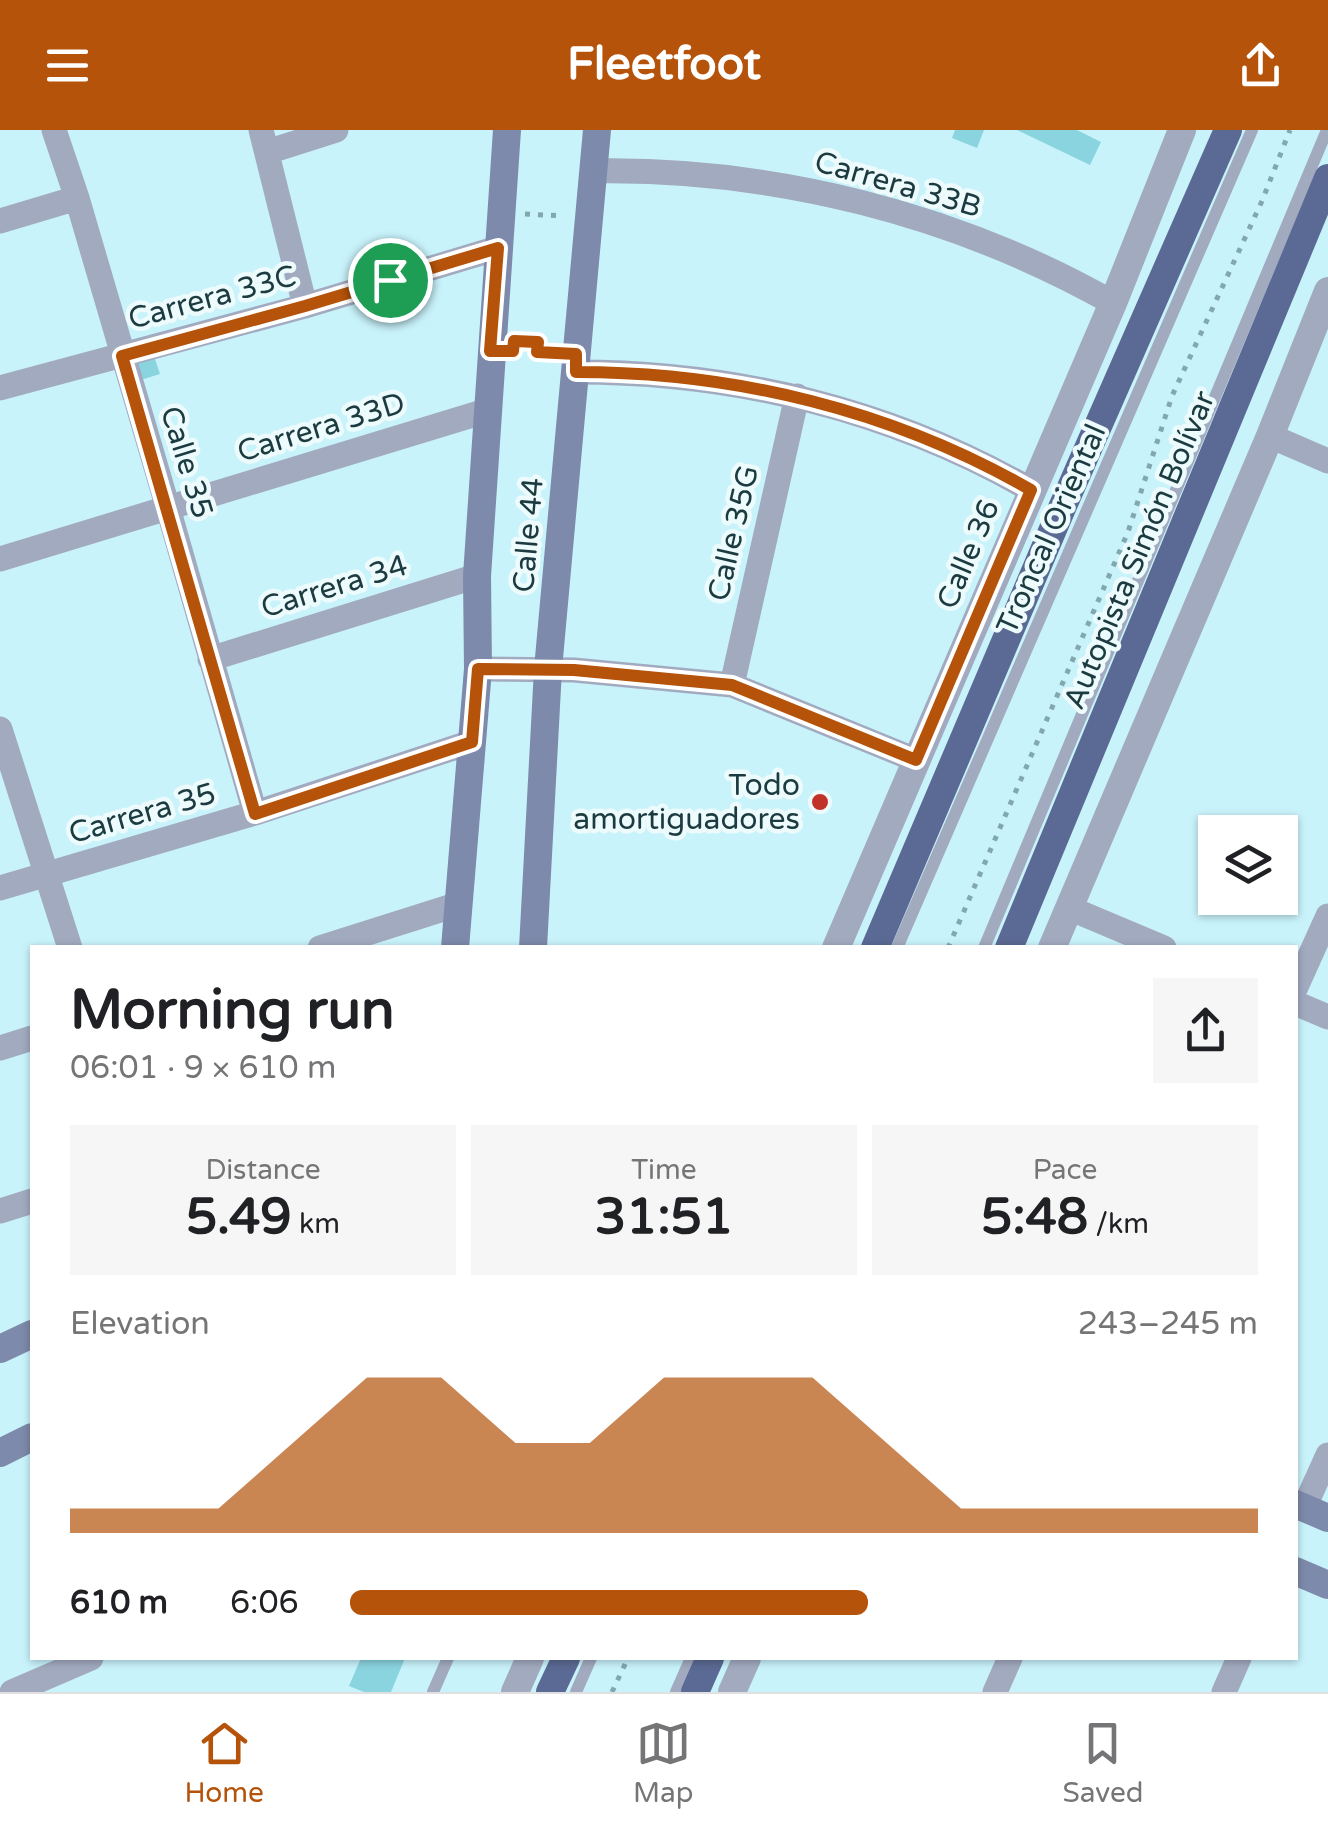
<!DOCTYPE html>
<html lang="en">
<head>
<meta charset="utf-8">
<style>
	body { margin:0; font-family:"Varela Round",sans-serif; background:#f6f6f6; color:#202124; height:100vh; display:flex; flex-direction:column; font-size:38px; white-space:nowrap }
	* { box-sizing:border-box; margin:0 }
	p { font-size:32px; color:#757577 }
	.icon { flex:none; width:55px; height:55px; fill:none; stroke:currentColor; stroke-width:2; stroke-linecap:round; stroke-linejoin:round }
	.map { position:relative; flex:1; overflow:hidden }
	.sheet { position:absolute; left:30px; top:815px; width:1268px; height:715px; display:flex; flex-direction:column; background:#fff; border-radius:0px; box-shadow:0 2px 8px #0004 }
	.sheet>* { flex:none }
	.controls { position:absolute; left:1198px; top:685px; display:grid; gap:20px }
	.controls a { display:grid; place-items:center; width:100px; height:100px; border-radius:0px; background:#fff; box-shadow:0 2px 8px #0004; font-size:50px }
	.pin { position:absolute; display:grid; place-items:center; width:85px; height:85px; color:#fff; margin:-42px; border:5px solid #fff; border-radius:50%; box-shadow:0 2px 10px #0007 }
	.round { display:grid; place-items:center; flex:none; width:105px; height:105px; border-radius:0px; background:#f6f6f6 }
	.overview { display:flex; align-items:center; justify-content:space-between; height:170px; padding:0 40px }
	h1 { font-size:55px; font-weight:800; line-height:75px }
	.metrics { display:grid; grid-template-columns:repeat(3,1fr); gap:15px; height:170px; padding:10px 40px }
	.metrics div { display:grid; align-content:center; border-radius:0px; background:#f6f6f6; text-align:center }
	.metrics b { font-size:50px; font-weight:800 }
	.metrics small { font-size:28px; font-weight:400 }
	.metrics p { font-size:28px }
	.chart { height:280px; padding:20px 40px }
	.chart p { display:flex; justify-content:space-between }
	.chart svg { width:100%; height:180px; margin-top:10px; fill:#b45309; opacity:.7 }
	ul { padding:0 40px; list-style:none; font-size:32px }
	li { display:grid; grid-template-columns:160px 120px 1fr; align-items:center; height:75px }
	li i { height:25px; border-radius:12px; background:#b45309 }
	header { display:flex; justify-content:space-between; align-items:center; height:130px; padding:0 40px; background:#b45309; color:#fff; font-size:45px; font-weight:800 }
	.tab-bar { display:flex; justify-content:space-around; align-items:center; height:140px; border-top:2px solid #e0e0e0; background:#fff; font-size:28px; color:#757577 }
	.tab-bar a { display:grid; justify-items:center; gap:5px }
	.tab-bar .active { color:#b45309 }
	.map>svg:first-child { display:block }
</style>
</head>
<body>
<header><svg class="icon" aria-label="menu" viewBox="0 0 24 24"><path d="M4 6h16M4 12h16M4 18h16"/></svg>Fleetfoot<svg class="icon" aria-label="share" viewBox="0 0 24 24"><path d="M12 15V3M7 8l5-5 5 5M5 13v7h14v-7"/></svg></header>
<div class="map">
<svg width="1328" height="1562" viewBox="0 0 1328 1562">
	<rect width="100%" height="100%" fill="#c9f3fb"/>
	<path fill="#8ad4e0" d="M955 0H984L977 18 952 8Z
		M1017 0H1077L1101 12 1090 35Z
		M154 226 160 244 134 252 128 234Z
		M361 1528H405L391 1562H364L349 1556Z"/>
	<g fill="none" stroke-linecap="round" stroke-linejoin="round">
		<path stroke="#82a8ae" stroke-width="5" stroke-dasharray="5 8" stroke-linecap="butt" d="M525 84 564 86
			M521 212H538L537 222 549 223
			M948 818 1128 402 1172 266 1262 71 1290 0
			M612 1562 628 1528"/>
		<path stroke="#a2aac0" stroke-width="12" d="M897 818 1252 0
			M984 818 1327 0
			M433 1562 448 1528
			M576 1562 591 1528
			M676 1562 691 1528"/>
		<path stroke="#a2aac0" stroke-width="25" d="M54 0 77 68 168 378 255 683
			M261 0 305 176
			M267 22 336 0
			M593 41C774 38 956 84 1113 173
			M0 91 77 68
			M576 242C736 242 892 280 1031 360
			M0 258 305 176 498 118
			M1270 306 1328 331
			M0 429 489 280
			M210 529 477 446
			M478 539 574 540 732 555 916 630
			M732 555 797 266
			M0 599 70 818
			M0 758 255 683 472 612
			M1069 778 1164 818
			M320 818 459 774
			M1295 859 1328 786
			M1295 873 1328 887
			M0 918 32 908
			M0 1081 32 1071
			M1304 1378 1328 1325
			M12 1562 91 1528
			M995 1562 1010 1528
			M1224 1562 1239 1528"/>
		<path stroke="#a2aac0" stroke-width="28" d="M836 818 1113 173 1182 0
			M1052 818 1270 306 1328 161
			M515 1562 530 1528
			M732 1562 747 1528"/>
		<path stroke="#7e8aab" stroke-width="28" d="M455 818 478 539 477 446 507 0
			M533 818 548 539 597 0
			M0 1219 32 1204
			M0 1323 32 1307
			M1295 1374 1328 1388
			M1295 1441 1328 1455"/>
		<path stroke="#5b6a94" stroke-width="28" d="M875 818 1062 378 1228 0
			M1009 818 1328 48
			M550 1562 566 1528
			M695 1562 710 1528"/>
	</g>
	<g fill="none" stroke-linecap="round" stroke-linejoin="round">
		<g stroke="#fff" stroke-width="20">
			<path id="route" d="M498 118 490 221H513L514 211 538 212 537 222 576 224V242C735 242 892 280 1031 360L916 630 732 555 574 540 478 539 472 612 255 684 122 226 305 176Z"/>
		</g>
		<use href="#route" stroke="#b45309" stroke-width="12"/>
	</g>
	<circle fill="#c13328" stroke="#edfbfd" stroke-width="4" cx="820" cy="672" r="10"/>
	<g text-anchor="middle" stroke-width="9" stroke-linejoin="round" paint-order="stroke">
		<g font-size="30" fill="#1c3b40" stroke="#edfbfd">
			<text transform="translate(898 54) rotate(16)" y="10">Carrera 33B</text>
			<text transform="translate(212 167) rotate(-15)" y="10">Carrera 33C</text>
			<text transform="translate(321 297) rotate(-17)" y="10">Carrera 33D</text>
			<text transform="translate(187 332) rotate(73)" y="10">Calle 35</text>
			<text transform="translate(1051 399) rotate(-66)" y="10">Troncal Oriental</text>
			<text transform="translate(733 403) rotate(-77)" y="10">Calle 35G</text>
			<text transform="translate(528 405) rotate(-85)" y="10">Calle 44</text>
			<text transform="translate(1139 420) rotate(-67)" y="10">Autopista Simón Bolívar</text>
			<text transform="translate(968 424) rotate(-67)" y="10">Calle 36</text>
			<text transform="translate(334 456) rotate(-17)" y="10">Carrera 34</text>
			<text transform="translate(142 683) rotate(-16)" y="10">Carrera 35</text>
		</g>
		<g font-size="30" fill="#1c3b40" stroke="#edfbfd" text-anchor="end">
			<text x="800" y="665">Todo<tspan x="800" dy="34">amortiguadores</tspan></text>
		</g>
	</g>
</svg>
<div class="controls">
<a><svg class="icon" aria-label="layers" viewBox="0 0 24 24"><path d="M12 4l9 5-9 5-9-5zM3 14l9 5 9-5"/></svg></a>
</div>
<div class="pin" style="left:390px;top:150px;background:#1e9e55"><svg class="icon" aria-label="arrive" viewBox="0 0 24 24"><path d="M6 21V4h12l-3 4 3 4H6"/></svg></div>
<section class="sheet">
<div class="overview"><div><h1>Morning run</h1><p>06:01 · 9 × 610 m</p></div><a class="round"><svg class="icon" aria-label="share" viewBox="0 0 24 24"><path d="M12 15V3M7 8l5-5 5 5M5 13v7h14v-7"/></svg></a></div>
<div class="metrics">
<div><p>Distance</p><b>5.49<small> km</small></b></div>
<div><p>Time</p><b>31:51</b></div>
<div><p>Pace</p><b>5:48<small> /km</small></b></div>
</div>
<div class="chart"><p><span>Elevation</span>243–245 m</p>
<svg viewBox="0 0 160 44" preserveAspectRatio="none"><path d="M0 44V38L10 38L20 38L30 22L40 6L50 6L60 22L70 22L80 6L90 6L100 6L110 22L120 38L130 38L140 38L150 38L160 38V44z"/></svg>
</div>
<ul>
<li><b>610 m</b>6:06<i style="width:57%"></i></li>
</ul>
</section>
</div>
<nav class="tab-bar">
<a class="active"><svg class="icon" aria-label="home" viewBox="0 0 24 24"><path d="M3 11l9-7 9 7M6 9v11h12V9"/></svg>Home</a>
<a><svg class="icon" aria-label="map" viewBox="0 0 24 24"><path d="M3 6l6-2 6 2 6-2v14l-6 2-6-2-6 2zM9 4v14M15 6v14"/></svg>Map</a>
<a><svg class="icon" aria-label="saved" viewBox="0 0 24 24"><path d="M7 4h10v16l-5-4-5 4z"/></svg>Saved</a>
</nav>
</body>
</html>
